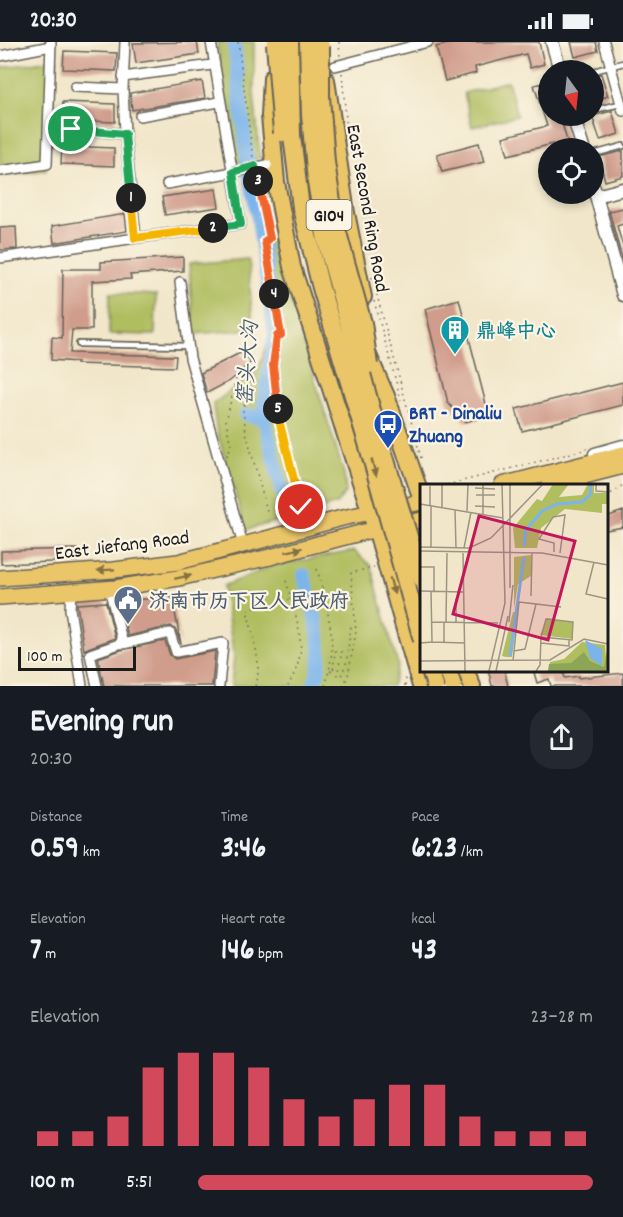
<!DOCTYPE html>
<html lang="en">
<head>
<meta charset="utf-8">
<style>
	body { margin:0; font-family:Dekko,"LXGW WenKai TC",sans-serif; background:#242831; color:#f1f3f6; height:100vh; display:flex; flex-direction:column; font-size:22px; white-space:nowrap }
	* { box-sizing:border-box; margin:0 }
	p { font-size:20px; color:#9ea1a6 }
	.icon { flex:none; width:33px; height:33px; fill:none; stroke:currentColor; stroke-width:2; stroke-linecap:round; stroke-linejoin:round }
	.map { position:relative; height:644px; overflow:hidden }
	.details { display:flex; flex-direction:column; background:#171b24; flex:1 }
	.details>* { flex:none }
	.needle { width:39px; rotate:165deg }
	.controls { position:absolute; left:538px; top:18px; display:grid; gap:12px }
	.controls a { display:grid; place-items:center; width:66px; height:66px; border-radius:50%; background:#171b24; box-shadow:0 3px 9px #0003; font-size:30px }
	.scale { position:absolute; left:18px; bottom:15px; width:118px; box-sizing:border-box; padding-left:6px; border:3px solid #1c1c1c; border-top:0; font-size:16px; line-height:21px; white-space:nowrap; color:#1c1c1c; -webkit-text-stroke:4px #fcf5e5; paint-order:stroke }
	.pin { position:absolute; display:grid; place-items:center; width:51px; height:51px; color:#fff; margin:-26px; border:3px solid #fff; border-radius:50%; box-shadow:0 2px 6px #0007 }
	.km { position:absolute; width:30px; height:30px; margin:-15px; border-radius:50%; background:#222; color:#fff; font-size:16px; line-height:30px; text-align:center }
	.round { display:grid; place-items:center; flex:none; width:63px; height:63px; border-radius:24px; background:#242831 }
	.head { display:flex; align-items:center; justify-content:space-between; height:102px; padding:0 30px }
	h1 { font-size:33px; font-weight:800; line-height:45px }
	.stats { display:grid; grid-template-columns:repeat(3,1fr); gap:9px; height:102px; padding:6px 30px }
	.stats div { display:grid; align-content:center }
	.stats b { font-size:30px; font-weight:800 }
	.stats small { font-size:16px; font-weight:400 }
	.stats p { font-size:16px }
	.chart { height:168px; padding:12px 30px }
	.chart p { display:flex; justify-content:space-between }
	.chart svg { width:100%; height:108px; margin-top:6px; stroke:#d1495b; stroke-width:6 }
	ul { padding:0 30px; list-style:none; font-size:20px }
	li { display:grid; grid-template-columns:96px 72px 1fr; align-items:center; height:45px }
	li i { height:15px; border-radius:8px; background:#d1495b }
	.status { display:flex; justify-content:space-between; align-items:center; height:42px; padding:0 30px; background:#171b24; direction:ltr }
	.status svg { height:16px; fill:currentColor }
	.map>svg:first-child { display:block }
</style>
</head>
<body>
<div class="status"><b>20:30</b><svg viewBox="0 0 49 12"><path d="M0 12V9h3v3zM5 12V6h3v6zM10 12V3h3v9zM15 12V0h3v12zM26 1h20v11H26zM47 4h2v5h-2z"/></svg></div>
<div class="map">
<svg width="623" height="644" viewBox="0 0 623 644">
	<rect width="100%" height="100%" fill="#fcf5e5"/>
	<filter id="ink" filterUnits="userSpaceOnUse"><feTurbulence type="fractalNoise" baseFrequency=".0167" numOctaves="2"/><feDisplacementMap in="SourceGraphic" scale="12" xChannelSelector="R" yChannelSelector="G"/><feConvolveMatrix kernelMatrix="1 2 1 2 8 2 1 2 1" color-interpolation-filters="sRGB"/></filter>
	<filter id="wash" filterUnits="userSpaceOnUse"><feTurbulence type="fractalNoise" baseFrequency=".008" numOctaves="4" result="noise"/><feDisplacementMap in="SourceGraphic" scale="24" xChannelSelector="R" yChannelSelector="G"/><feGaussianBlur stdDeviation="1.35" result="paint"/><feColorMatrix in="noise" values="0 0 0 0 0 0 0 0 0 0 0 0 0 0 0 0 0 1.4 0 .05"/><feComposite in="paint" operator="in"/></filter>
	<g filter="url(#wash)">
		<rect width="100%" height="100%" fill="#f1e6c9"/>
		<path fill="#b0be60" stroke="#666d3e" stroke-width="1.5" d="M217 0H254V51L260 116 234 121Z
			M57 17 46 128 0 134V26Z
			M508 39 517 74 472 85 464 51Z
			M263 135 273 202 344 432 346 451 336 462 246 488 216 386 213 362 258 328 271 292 279 291 247 136Z
			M248 217 253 287 194 292 189 222Z
			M110 251 156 253 155 293 109 292Z
			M354 509 371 524 380 558 398 623 392 644H231L234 614 223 544 272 524Z"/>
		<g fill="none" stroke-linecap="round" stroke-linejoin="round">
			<path stroke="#7ab4eb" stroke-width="14" d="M234 0 248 122 257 170 275 291 264 361V377L286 464
				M246 373 264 377
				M304 533C312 567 330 610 313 644"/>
		</g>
		<g id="blocks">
			<path fill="#d09c8c" d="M197 0 199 12 136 21 133 1Z
				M455 0H539L544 22 530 26 526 12 475 25 476 31 445 39 436 5Z
				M571 0H596L598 9 575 15Z
				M64 9 117 11 116 29 63 27Z
				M601 32 608 54 594 59V33Z
				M202 39 205 56 132 68 130 51Z
				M549 40V74H560L569 106H554L553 102 508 113 503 95 547 84 534 43Z
				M63 60 115 62V80L62 78Z
				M612 69 619 92 600 98 592 74Z
				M479 101 484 120 442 130 437 112Z
				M62 104 114 106V124L61 122Z
				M623 109V134L605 139 599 115Z
				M216 147 219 165 165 173 162 155Z
				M623 166V182L617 184 623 205V220L609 169Z
				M125 172 127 189 54 201 52 184Z
				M16 185 17 207 0 208V186Z
				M183 215V229L130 233 131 237 92 239V288H72L70 311 176 314 175 325 76 322 77 320 51 318 52 295 62 296 63 227H101V220Z
				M459 257 489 374 465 380 448 361 425 267Z
				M240 311 251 320 230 339 207 351 201 331Z
				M623 340V363L522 389 516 367Z
				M623 469V485L606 488V475Z
				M77 507V519L1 522V509Z
				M172 555 181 602 176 588 171 584 128 594 119 559Z
				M106 560 115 596 88 606 84 608 77 562Z
				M165 599 170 613 175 617 215 609 212 644H104L98 616 121 608Z
				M488 627H504L508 644H492Z
				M533 627H562L565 636 579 634V636L623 631V644H551L549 637 537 641Z"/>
		</g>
	</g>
	<g filter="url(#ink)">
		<use href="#blocks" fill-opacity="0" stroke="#676359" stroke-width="1.5"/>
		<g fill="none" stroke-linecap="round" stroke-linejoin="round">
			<g stroke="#676359" stroke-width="8">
				<path id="service" d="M594 29 623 21
					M594 68 620 62
					M594 112 623 104
					M79 302 188 304"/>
			</g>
			<g stroke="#676359" stroke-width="12">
				<path id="minor" d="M125 0 123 47 125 92 136 196 241 182 211 0
					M604 0 623 69
					M0 14 51 4
					M335 24 428 0
					M123 35 212 23
					M75 45 123 47
					M140 74 219 60
					M71 87 125 92
					M0 129 47 122 51 0
					M167 142 233 130
					M0 216 136 196
					M180 240 190 316 243 503
					M109 546 123 602 170 591 176 610 223 601 219 644
					M71 549 70 567 82 644
					M97 644 90 612 122 601"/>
			</g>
			<g stroke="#676359" stroke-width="15">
				<path id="tertiary" d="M552 0 560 28
					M573 74 583 106
					M594 146 623 253
					M596 154 623 147
					M595 412 623 404"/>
			</g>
			<g stroke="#676359" stroke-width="18">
				<path id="primary" d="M502 443 623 412
					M550 443 623 424
					M313 484 342 476 422 460
					M318 502 364 490 422 478
					M0 536 114 528 178 520 266 497
					M0 555 115 546 179 536 270 515"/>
			</g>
			<g stroke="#676359" stroke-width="20">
				<path id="trunk" d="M272 36 270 74 276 140 292 225 378 493 421 644
					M326 38 346 171 363 255
					M366 309 386 354 422 457
					M465 628 472 644"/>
			</g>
			<path stroke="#676359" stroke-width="1.5" stroke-dasharray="1.5 4.5" stroke-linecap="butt" d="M238 0 253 116
				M339 0 340 15
				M342 31 347 89
				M257 135 270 196 265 199 281 293 277 294 273 323 279 378 301 464
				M372 235 421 416
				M374 259 401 358
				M250 339 243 368 246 390 268 473
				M227 414 231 404 226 379 236 337
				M447 443 587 407
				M606 455 623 443
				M317 527 324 553
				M286 539C292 560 303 592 300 613 298 624 293 635 288 644
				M330 629 333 630 335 609 342 610 337 633 341 634 346 622 351 585H355
				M255 644C264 626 251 587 247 568L291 557
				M325 644C336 608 332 589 324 554L351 547
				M343 644 348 634 356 590 351 531 374 525
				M405 644 406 636"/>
			<use href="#service" stroke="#fff" stroke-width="4.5"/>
			<use href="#minor" stroke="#fff" stroke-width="9"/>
			<use href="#tertiary" stroke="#fff" stroke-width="12"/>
			<use href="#primary" stroke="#ebc669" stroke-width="15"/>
			<use href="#trunk" stroke="#ebc669" stroke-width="16"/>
			<g stroke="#676359" stroke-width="12" stroke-linecap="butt">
				<path id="minor-bridge" d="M233 130 267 123"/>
			</g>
			<g stroke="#676359" stroke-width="18" stroke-linecap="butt">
				<path id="primary-bridge" d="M266 497 313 484
					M270 515 318 502"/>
			</g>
			<g stroke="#676359" stroke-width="20" stroke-linecap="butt">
				<path id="trunk-bridge" d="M290 0 292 94 301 166 321 246 367 401 422 598
					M308 0 310 72 316 140 326 199 380 398 422 538
					M275 2 282 91
					M321 4V54L326 120 335 180 363 281 369 323
					M430 628 435 644
					M448 628 453 644"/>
			</g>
			<use href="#minor-bridge" stroke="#fff" stroke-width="9"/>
			<use href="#primary-bridge" stroke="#ebc669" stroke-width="15"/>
			<use href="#trunk-bridge" stroke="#ebc669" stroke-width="16"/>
		</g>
		<defs><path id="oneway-solid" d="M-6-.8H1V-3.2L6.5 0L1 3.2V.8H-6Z" transform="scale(1.5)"/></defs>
		<g fill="#847142">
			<use href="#oneway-solid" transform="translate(374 426) rotate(74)"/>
			<use href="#oneway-solid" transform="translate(294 508) rotate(-14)"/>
			<use href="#oneway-solid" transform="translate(106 528) rotate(176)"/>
			<use href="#oneway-solid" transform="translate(183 535) rotate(-12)"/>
			<use href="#oneway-solid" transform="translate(392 544) rotate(75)"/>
		</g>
	</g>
	<g fill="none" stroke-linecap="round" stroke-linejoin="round" filter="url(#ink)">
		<g stroke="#fff" stroke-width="12">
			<path id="split-1" d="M71 87 125 92 131 156"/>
		</g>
		<g stroke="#fff" stroke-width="12">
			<path id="split-2" d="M131 156 135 196 213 186"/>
		</g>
		<g stroke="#fff" stroke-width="12">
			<path id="split-3" d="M213 186 241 182 233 130 255 124 258 139"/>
		</g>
		<g stroke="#fff" stroke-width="12">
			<path id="split-4" d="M258 139 270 196 265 199 274 252"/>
		</g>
		<g stroke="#fff" stroke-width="12">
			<path id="split-5" d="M274 252 281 293 277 294 273 323 278 367"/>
		</g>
		<g stroke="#fff" stroke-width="12">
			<path id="split-6" d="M278 367 279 378 301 465"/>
		</g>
		<use href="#split-1" stroke="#22a559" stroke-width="8"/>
		<use href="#split-2" stroke="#f5b400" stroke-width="8"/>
		<use href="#split-3" stroke="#22a559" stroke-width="8"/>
		<use href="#split-4" stroke="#f0652b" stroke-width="8"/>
		<use href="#split-5" stroke="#f0652b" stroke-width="8"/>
		<use href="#split-6" stroke="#f5b400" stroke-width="8"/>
	</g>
	<defs>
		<g id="building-pin" transform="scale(1.5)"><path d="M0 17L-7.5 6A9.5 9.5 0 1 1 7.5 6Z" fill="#0f9aa8" stroke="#fcf5e5"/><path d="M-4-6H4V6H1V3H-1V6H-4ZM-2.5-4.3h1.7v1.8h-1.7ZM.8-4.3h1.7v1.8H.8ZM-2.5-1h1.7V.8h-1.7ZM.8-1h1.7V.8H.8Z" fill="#fff"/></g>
		<g id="bus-pin" transform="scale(1.5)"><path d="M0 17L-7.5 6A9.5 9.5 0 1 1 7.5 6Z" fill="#1a4fb4" stroke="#fcf5e5"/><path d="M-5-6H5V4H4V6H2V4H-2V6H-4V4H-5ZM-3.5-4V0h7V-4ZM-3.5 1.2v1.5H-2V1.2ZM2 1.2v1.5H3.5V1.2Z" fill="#fff"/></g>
		<g id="civic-pin" transform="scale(1.5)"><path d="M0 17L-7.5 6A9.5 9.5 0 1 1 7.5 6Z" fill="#5c6f8a" stroke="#fcf5e5"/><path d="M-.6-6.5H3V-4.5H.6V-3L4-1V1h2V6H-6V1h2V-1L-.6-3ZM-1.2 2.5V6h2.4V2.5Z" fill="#fff"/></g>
	</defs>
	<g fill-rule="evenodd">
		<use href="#building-pin" x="455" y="288"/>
		<use href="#bus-pin" x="388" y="382"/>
		<use href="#civic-pin" x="128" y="558"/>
	</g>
	<g text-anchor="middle" stroke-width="4.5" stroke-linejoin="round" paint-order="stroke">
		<rect fill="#fcf5e5" stroke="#5f5d58" stroke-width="1.5" x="306.5" y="158" width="45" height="30" rx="4.5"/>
		<g font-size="18" font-weight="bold" fill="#1c1c1c">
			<text x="329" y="179">G104</text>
		</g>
		<g font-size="20" fill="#1c1c1c" stroke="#fcf5e5">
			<text transform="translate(369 166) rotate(80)" y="7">East Second Ring Road</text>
			<text transform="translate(122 502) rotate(-7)" y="7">East Jiefang Road</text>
		</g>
		<g font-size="20" font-weight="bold" fill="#0d838f" stroke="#fcf5e5" text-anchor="start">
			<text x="476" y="295">鼎峰中心</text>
		</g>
		<g font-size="20" font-weight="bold" fill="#164399" stroke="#fcf5e5" text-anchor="start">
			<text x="409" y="377">BRT - Dinaliu<tspan x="409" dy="23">Zhuang</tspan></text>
		</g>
		<g font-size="20" font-weight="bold" fill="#4e5e75" stroke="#fcf5e5" text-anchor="start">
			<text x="149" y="565">济南市历下区人民政府</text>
		</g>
		<g font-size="21" font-style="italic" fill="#42596f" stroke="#fcf5e5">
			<text transform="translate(247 321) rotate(-86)" y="7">窑头大沟</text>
		</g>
	</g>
	<g transform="translate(420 442)">
		<rect width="188" height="188" fill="#f1e6c9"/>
		<path d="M133 0H149L139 13 162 11 168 0H174V9H187V20H182V29L145 25 121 44 117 64H95L93 44 117 15 122 17ZM111 71V92L98 100 94 125V73ZM93 128H98L92 173H86L82 172ZM127 134 153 138V155L120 151ZM162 158 185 161 187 187H129L130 178 144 175Z" fill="#b0be60"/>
		<path d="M187 167V187H128L129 180 151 179 164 168 170 177 184 183Z" fill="#8ca556"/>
		<path d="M165 156 182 165V182L170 174Z" fill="#7ab4eb"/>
		<path fill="none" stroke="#7ab4eb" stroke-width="3" d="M104 62 106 46 122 27 137 20 162 18 170 11 171 0M90 172 104 73"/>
		<path fill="none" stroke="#9c9584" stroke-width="1.5" d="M22 0V24M90 0V104M176 0V7L188 8M55 4 75 5M56 11H75M0 20 83 34M10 21V2M11 21V64M55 22 75 23M35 26 36 64M47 27 48 0M63 30V0M0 63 49 64M44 64 51 28M49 64 71 54 123 0M0 67 122 69 188 81M134 68V59L119 55 133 33 145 31 140 69M43 69 45 187M174 78 166 110 188 115M0 79V83H14V107M0 107 43 108M111 112 112 69M36 115V138M116 120 141 123M11 138 78 139M26 138 27 69M89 138 93 101M12 158 45 159M0 159 12 158 11 107M24 159V138M121 159 149 162V155M0 177 130 176 164 155 188 160M93 177 99 118 116 120 105 165 94 167M69 187 85 119 82 0M76 187 88 132M116 187 120 181 121 153 126 135 153 138 152 156 121 153"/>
		<path fill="#c2185b" fill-opacity="0.15" stroke="#c2185b" stroke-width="3" d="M59 32 155 57 128 156 33 130Z"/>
		<rect width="188" height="188" fill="none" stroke="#1c1c1c" stroke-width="3"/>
	</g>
</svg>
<div class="controls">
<a><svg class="needle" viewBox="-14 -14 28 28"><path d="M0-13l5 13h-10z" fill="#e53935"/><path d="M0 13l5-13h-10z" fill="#9ea1a6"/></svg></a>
<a><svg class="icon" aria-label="locate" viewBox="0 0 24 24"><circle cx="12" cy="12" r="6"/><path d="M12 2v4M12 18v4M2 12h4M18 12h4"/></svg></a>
</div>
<div class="scale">100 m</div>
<div class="pin" style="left:71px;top:87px;background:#1e9e55"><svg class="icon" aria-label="arrive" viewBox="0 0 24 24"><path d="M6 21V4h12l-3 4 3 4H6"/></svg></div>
<div class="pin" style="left:301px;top:465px;background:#d93025"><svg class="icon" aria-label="check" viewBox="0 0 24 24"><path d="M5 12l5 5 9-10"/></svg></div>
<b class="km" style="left:131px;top:156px">1</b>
<b class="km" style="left:213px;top:186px">2</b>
<b class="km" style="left:258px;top:139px">3</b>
<b class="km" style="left:274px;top:252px">4</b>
<b class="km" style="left:278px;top:367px">5</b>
</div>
<section class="details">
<div class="head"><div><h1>Evening run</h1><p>20:30</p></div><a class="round"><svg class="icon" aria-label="share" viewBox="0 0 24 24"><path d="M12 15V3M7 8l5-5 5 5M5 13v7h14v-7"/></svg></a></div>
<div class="stats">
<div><p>Distance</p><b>0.59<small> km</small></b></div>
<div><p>Time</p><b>3:46</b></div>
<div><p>Pace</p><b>6:23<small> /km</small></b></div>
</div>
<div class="stats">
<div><p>Elevation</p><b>7<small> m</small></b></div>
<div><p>Heart rate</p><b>146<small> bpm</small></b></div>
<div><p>kcal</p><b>43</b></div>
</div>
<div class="chart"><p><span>Elevation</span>23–28 m</p>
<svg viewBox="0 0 160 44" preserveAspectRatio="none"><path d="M5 44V38M15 44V38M25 44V32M35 44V12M45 44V6M55 44V6M65 44V12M75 44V25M85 44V32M95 44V25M105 44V19M115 44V19M125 44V32M135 44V38M145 44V38M155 44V38"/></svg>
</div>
<ul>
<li><b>100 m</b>5:51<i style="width:100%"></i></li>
</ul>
</section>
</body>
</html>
